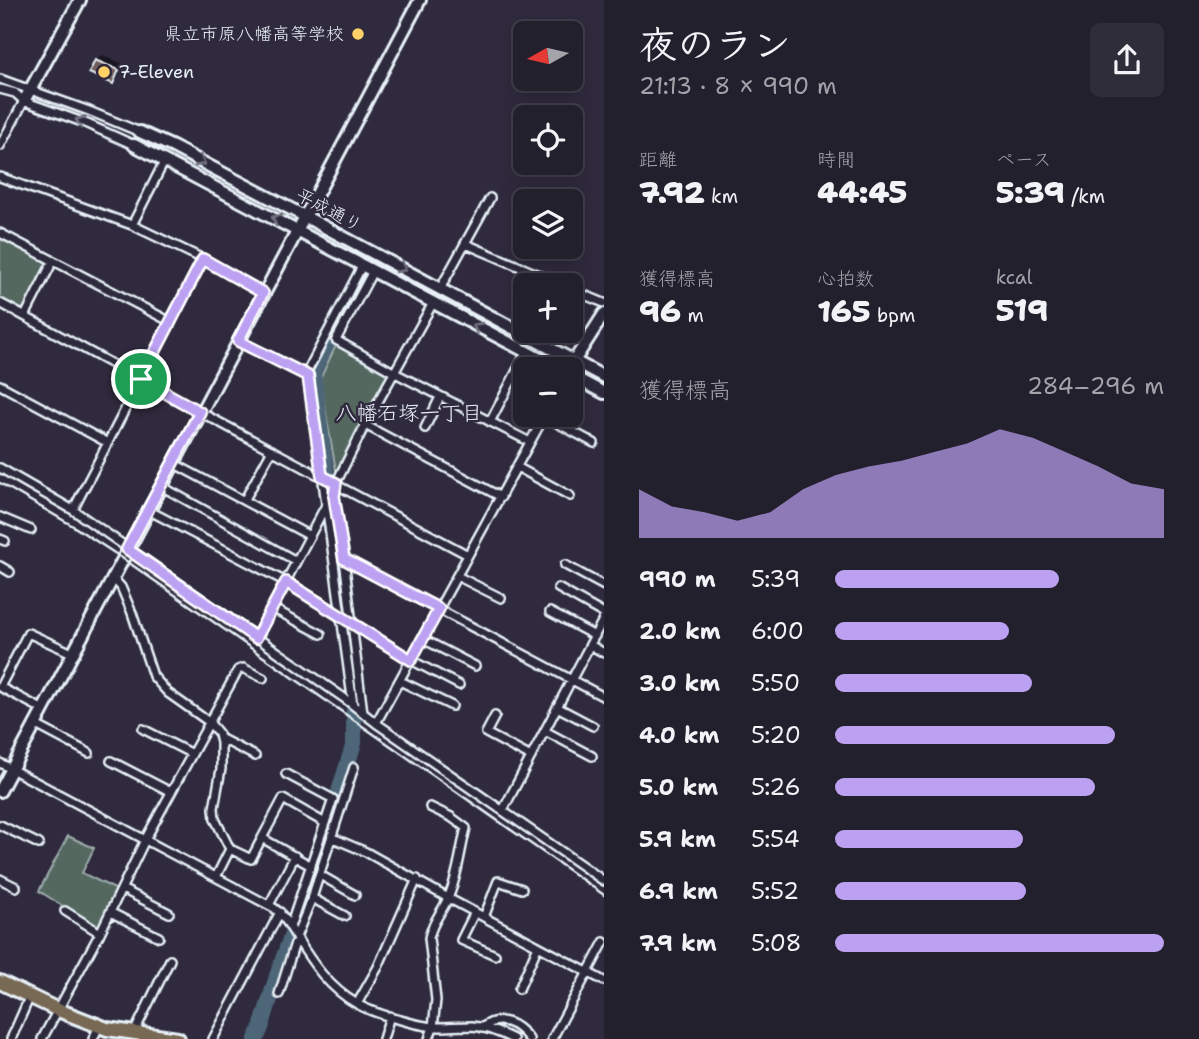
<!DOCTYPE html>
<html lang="ja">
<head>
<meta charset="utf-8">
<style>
	body { margin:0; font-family:"Shantell Sans","Klee One",sans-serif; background:#2f2d3a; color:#f1f3f6; height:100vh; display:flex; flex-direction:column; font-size:26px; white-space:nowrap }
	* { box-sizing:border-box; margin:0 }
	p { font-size:23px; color:#a3a3aa }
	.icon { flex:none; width:38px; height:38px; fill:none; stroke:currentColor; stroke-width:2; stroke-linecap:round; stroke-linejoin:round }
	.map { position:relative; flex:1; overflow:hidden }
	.panel { display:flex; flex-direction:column; background:#23202e; width:595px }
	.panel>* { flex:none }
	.needle { width:46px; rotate:262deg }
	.fabs { position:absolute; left:513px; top:21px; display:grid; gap:14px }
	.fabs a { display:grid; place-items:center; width:70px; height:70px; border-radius:10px; background:#23202e; box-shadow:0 4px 18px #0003,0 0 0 2px #403e4a; font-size:35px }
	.pin { position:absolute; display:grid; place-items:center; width:60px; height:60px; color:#fff; margin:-30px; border:4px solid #fff; border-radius:50%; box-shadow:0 2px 7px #0007 }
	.round { display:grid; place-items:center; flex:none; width:74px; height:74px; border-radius:10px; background:#2f2d3a }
	.summary { display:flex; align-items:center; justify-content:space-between; height:119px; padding:0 35px }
	h1 { font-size:38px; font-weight:800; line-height:52px }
	.stats { display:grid; grid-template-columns:repeat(3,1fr); gap:10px; height:119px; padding:7px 35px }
	.stats div { display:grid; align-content:center }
	.stats b { font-size:30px; font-weight:800 }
	.stats small { font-size:19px; font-weight:400 }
	.stats p { font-size:19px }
	.chart { height:196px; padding:14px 35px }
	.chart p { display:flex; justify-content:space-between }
	.chart svg { width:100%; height:126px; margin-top:7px; fill:#bca0f2; opacity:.7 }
	ul { padding:0 35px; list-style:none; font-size:23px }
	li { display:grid; grid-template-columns:112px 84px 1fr; align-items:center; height:52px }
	li i { height:18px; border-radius:9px; background:#bca0f2 }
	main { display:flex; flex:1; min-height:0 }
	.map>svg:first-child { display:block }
</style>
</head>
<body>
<main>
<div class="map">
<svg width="604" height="1039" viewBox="0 0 604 1039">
	<rect width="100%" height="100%" fill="#2f2a3d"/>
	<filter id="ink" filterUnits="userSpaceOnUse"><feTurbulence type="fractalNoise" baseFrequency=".0143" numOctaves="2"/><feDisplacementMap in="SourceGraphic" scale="14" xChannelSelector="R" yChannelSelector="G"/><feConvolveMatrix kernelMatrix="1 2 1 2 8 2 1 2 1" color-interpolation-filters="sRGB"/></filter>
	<g filter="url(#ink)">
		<path fill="#546861" stroke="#9eacac" stroke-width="2" d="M0 236 50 262 24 313 0 300Z
			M337 343 392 374 337 477 320 379Z
			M68 836 94 848 82 873 117 890 98 928 39 891Z"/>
		<path fill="#0007" d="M102 55 123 64 118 76 113 82 96 61Z"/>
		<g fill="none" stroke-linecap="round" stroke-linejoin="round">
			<path stroke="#4e6678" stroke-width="16" d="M256 1039 261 1028 277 976 316 867 354 743V688L313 372 361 275"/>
		</g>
		<path fill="#6f5c5c" stroke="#e8f1f8" stroke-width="2" d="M95 60 119 70 113 84 89 73Z"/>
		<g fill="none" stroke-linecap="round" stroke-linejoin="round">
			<g stroke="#e8f1f8" stroke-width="12">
				<path id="street" d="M0 79 89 111 140 132
					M0 89 15 93 24 101 85 123 134 145
					M0 146 24 101
					M0 177 132 225 203 259 263 293
					M132 225 165 160
					M0 233 171 322
					M466 244 563 285
					M373 271 336 340 395 373 530 442
					M440 289 490 198
					M570 289 604 303
					M0 303 200 412 468 555
					M25 316 53 261
					M238 341 308 376
					M0 385 108 443
					M544 416 594 443
					M490 422 526 353
					M365 425 501 497
					M425 428 440 397
					M173 463 310 536
					M517 467 570 496
					M0 468 73 510 344 698 376 723 604 881
					M161 486 296 561
					M244 501 272 450
					M73 510 203 259
					M148 510 286 582 341 615
					M0 517 31 530
					M0 539 5 541
					M344 559 604 697
					M565 565 604 586
					M0 566 10 572
					M457 576 501 598
					M112 577 121 587 132 613 153 676 168 693 209 722 219 734 221 743V769L214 808 215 819 230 849 251 859 262 838 311 866
					M558 588 604 614
					M272 608 321 634
					M550 612 595 636
					M351 622 411 660 459 685
					M256 638 325 507
					M423 639 475 666
					M590 645 604 653
					M400 681 452 706
					M353 705 308 370 362 266
					M557 707 593 726
					M42 709 0 687 28 633 72 653
					M363 713 344 559 334 496 336 483 365 425 433 303
					M495 716 486 733 531 757
					M376 723 545 415
					M34 724 89 753
					M143 729 192 754
					M545 731 592 756
					M220 738 255 756
					M111 761 171 792
					M0 763 274 908C284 915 290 927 296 937 313 964 329 988 357 1004 372 1013 418 1026 435 1027 447 1027 460 1026 472 1026 486 1027 501 1033 513 1039
					M286 774 333 799 290 927
					M503 810 604 618
					M0 825 39 844
					M262 838 283 799 325 823
					M333 838 366 852 448 898 604 981
					M320 875 355 895
					M216 877 230 849
					M0 879 16 887
					M122 889 169 913
					M312 898 345 916
					M269 905 295 856
					M65 911 100 933
					M110 912 159 937
					M475 912 461 940 495 955
					M484 917 498 881 522 889
					M296 937 312 898 354 767
					M519 989 538 946
					M279 994 294 946 298 939
					M357 1004 378 967 417 879
					M482 1028C499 1014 517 1023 529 1039
					M134 1033 170 960
					M11 1039 30 996
					M42 1039 100 933 145 840 238 670 243 668 263 678
					M93 1039 99 1026
					M213 1039 280 912
					M383 1039 390 1016
					M429 1039 433 1027 436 1000 429 938C432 922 442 912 448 898 458 877 460 851 466 828L451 817 430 807
					M552 1039 604 942"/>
			</g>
			<g stroke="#e8f1f8" stroke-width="16">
				<path id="secondary" d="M24 101 80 0
					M140 132 173 147 304 216 604 377
					M134 145 559 369
					M569 369 604 314
					M570 375 604 393
					M0 791 420 0"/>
			</g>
			<g stroke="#e8f1f8" stroke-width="18">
				<path id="primary" d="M0 982 58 1010 107 1029 178 1039"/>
			</g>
			<use href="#street" stroke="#2f2a3d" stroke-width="7"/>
			<use href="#secondary" stroke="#2f2a3d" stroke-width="10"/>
			<use href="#primary" stroke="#786954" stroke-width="12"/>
			<path stroke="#e8f1f8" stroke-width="2.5" d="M0 483 73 526 122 558 604 895"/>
		</g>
		<defs><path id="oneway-chevron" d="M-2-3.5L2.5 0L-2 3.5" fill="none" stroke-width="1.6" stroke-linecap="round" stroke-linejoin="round" transform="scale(1.75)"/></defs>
		<g stroke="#70707e">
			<use href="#oneway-chevron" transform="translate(80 121) rotate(-159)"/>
			<use href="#oneway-chevron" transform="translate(201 162) rotate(28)"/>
			<use href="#oneway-chevron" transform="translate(276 219) rotate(-152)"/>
			<use href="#oneway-chevron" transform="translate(402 268) rotate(28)"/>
			<use href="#oneway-chevron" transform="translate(477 327) rotate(-152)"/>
		</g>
	</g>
	<g fill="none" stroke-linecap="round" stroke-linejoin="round" filter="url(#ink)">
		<g stroke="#fff" stroke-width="14">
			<path id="route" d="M203 259 263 293 238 341 308 376 322 476 336 483 334 496 344 559 439 609 411 660 286 582 256 638 127 549 200 412 141 379Z"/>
		</g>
		<use href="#route" stroke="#bca0f2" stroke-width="9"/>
	</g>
	<g fill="#ffd166" stroke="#2f2a3d" stroke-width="2.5">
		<circle cx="358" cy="34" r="7"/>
		<circle cx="104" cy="72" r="7"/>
	</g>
	<g text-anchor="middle" stroke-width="5" stroke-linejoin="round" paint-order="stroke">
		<g font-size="18" fill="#e8f1f8" stroke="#2f2a3d" text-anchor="end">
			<text x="344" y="40">県立市原八幡高等学校</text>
			<text x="118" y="78" text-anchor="start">7-Eleven</text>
		</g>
		<g font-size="18" fill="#e8f1f8" stroke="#2f2a3d">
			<text transform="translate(329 210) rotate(28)" y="6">平成通り</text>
		</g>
		<g font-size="21" fill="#e8f1f8" stroke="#2f2a3d">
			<text x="409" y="420">八幡石塚一丁目</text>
		</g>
	</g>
</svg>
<div class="fabs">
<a><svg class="needle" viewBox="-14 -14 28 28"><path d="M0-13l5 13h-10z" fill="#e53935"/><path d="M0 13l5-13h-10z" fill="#a3a3aa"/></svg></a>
<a><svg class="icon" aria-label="locate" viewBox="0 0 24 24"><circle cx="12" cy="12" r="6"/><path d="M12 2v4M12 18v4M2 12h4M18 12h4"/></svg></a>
<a><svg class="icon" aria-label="layers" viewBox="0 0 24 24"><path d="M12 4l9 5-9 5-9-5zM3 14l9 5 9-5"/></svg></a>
<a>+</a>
<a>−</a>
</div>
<div class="pin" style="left:141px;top:379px;background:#1e9e55"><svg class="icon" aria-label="arrive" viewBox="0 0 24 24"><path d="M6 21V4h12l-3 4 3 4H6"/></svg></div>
</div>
<section class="panel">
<div class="summary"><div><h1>夜のラン</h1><p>21:13 · 8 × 990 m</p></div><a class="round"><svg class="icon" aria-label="share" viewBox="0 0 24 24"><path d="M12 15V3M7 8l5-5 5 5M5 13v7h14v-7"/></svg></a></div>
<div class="stats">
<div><p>距離</p><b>7.92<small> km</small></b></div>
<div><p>時間</p><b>44:45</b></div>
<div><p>ペース</p><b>5:39<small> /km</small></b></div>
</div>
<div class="stats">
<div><p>獲得標高</p><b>96<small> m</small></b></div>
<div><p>心拍数</p><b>165<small> bpm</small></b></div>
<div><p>kcal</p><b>519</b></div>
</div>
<div class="chart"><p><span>獲得標高</span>284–296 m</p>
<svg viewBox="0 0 160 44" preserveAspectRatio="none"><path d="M0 44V27L10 33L20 35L30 38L40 35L50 27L60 22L70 19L80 17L90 14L100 11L110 6L120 9L130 14L140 19L150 25L160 27V44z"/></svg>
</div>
<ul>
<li><b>990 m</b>5:39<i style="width:68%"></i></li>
<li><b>2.0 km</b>6:00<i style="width:53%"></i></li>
<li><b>3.0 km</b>5:50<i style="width:60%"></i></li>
<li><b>4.0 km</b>5:20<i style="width:85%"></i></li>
<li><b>5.0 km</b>5:26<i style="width:79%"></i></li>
<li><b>5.9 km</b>5:54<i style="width:57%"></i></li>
<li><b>6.9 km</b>5:52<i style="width:58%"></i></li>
<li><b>7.9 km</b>5:08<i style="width:100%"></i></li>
</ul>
</section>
</main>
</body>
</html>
